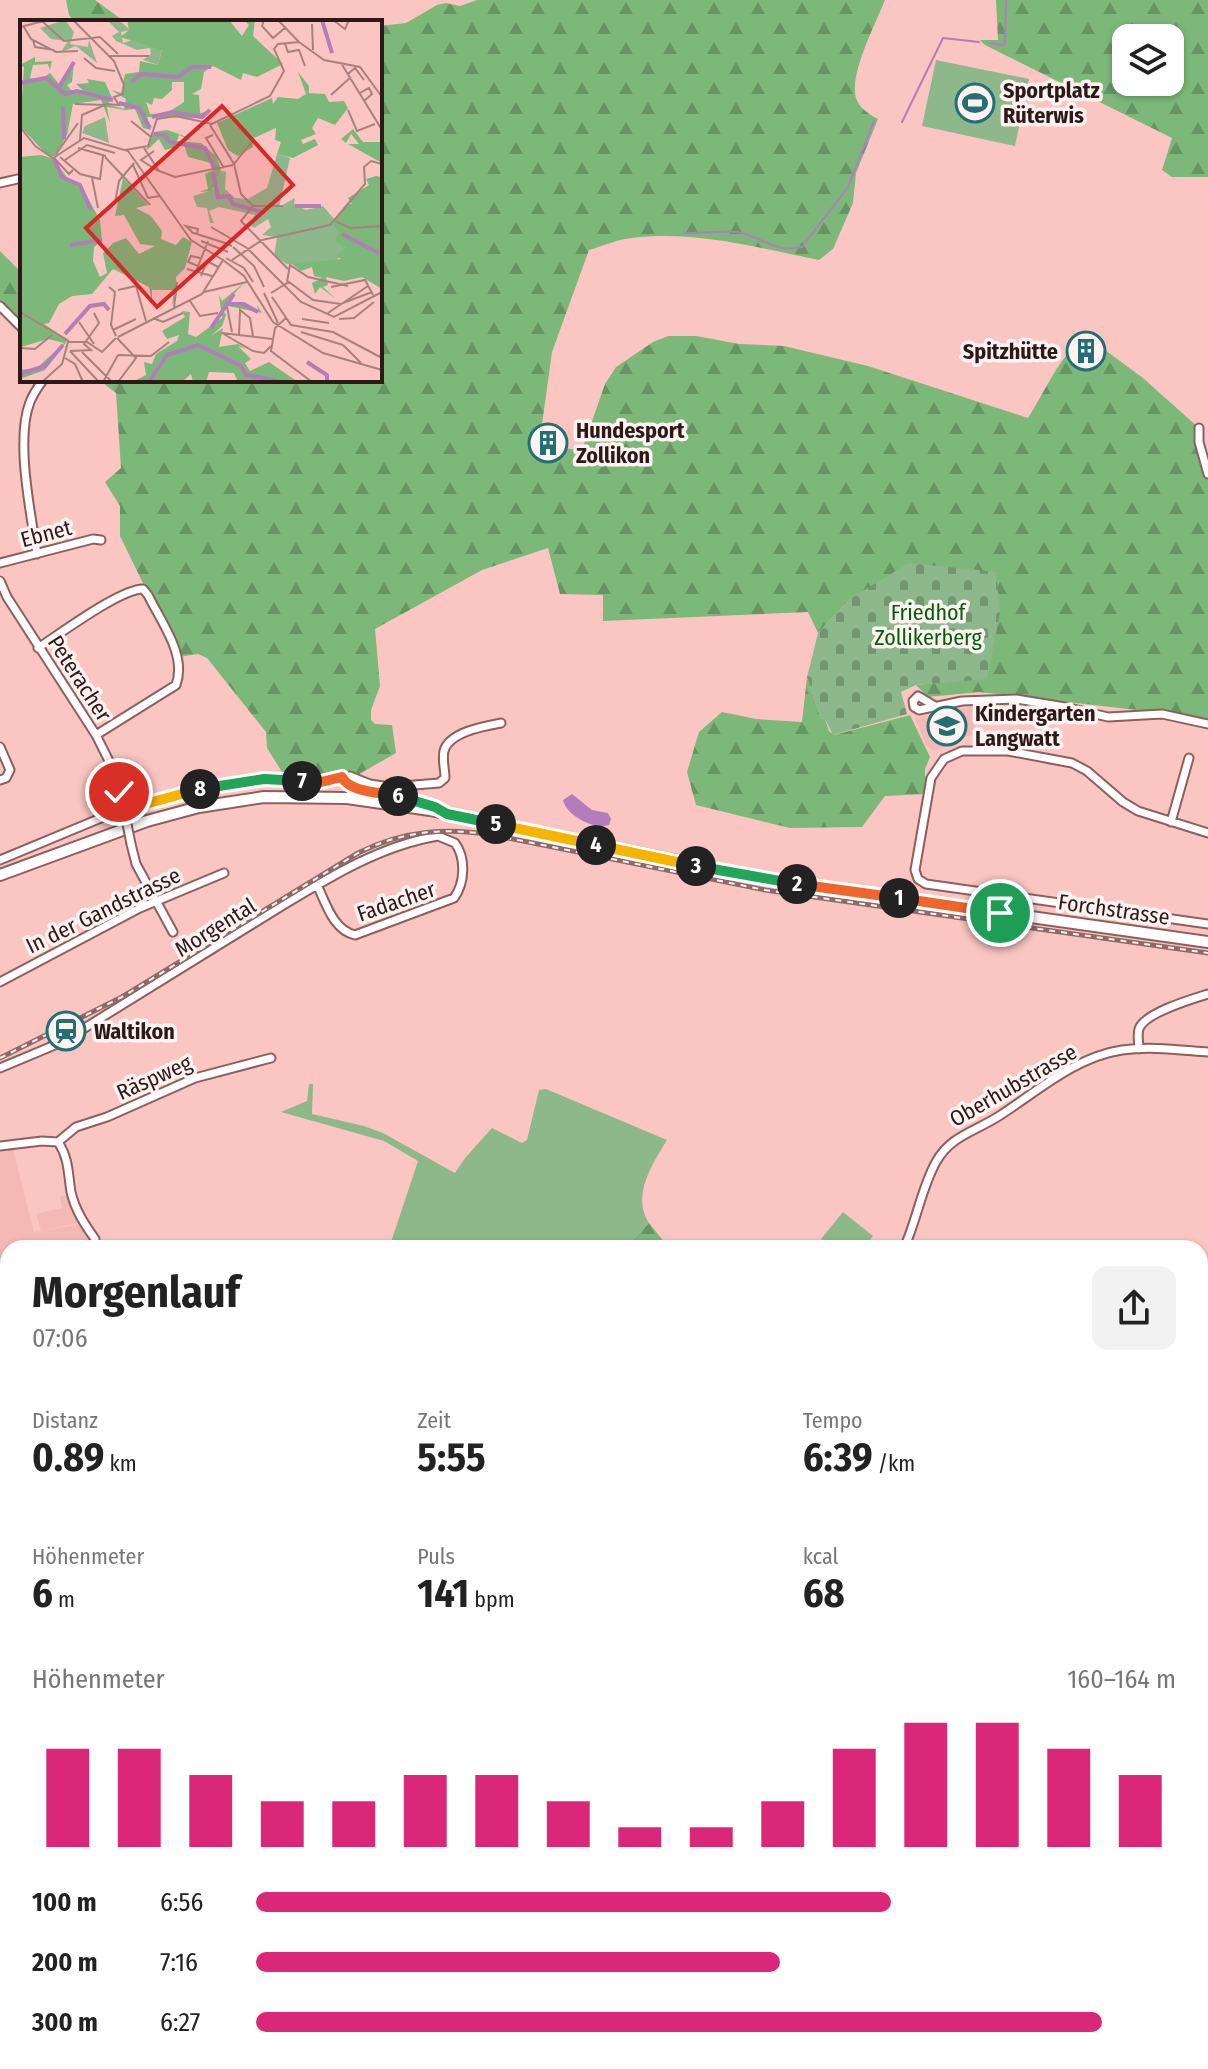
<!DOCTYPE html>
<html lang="de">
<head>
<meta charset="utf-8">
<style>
	body { margin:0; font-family:"Fira Sans Condensed",sans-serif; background:#f2f2f2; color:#222; height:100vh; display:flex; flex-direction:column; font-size:30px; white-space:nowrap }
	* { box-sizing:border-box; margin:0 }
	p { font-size:26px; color:#767676 }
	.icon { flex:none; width:44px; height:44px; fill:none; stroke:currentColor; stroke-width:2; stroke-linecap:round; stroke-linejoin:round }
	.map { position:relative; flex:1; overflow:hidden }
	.sheet { position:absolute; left:0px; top:1240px; width:1208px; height:830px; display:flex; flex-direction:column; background:#fff; border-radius:24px 24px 0 0; box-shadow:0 2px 6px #0004 }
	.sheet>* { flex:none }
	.tools { position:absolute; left:1112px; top:24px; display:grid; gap:16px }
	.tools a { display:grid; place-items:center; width:72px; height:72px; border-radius:16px; background:#fff; box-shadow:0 2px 6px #0004; font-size:40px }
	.pin { position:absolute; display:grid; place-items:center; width:68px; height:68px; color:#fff; margin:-34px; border:4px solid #fff; border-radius:50%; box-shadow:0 2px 8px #0007 }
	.km { position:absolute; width:40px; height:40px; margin:-20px; border-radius:50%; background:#222; color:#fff; font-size:22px; line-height:40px; text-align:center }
	.round { display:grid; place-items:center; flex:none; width:84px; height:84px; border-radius:16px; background:#f2f2f2 }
	.headline { display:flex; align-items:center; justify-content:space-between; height:136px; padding:0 32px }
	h1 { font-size:44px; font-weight:700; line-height:60px }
	.figures { display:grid; grid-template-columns:repeat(3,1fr); gap:12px; height:136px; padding:8px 32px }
	.figures div { display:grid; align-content:center }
	.figures b { font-size:40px; font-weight:700 }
	.figures small { font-size:22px; font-weight:400 }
	.figures p { font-size:22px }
	.chart { height:224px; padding:16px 32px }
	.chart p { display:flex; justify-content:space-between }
	.chart svg { width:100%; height:144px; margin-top:8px; stroke:#db2777; stroke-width:6 }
	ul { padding:0 32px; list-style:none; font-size:26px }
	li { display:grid; grid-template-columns:128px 96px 1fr; align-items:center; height:60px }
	li i { height:20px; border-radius:10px; background:#db2777 }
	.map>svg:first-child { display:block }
</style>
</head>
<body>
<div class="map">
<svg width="1208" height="2069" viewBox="0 0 1208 2069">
	<defs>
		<pattern id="forest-firs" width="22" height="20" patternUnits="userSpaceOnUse" patternTransform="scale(2)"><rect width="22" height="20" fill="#7cb87a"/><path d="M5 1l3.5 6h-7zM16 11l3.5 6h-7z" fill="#669563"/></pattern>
		<pattern id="cemetery-stones" width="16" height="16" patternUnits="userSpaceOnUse" patternTransform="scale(2)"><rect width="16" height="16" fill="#8db88b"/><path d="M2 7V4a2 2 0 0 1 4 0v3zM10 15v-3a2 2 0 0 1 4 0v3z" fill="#739571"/></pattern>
	</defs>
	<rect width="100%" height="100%" fill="#fbc6c2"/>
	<path fill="#f5b9b5" d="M974 706 976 735 949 739 948 745 933 751 926 745 915 718Z
		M13 1148 34 1232 41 1231 36 1214 62 1208 60 1196 72 1194 83 1222 41 1231 80 1224 94 1248H8V1355H0V1151Z"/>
	<path fill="#8db88b" d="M936 60 1029 79 1015 146 922 126Z
		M309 1084H313L312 1114 364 1126 383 1133 455 1173 465 1158 492 1128 522 1143 527 1140 539 1090 546 1089 667 1140C653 1163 631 1196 649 1223L634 1238 631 1248H389L418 1161 384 1141 281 1112 307 1101Z
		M843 1212 873 1236 864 1248H832L821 1239Z
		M8 1406V1595H0V1407Z
		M1208 1458V1533L1200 1530V1464Z
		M0 1622 8 1624V1899L0 1884Z
		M123 2062H289L296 2069H129Z"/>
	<path fill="url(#forest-firs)" fill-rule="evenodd" d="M66 0H95L125 22H75L69 15Z
		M477 0H885C876 23 849 74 856 98 859 108 870 115 878 119L856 173 853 203 833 249 819 260C758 248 695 230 632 238 618 239 603 246 589 250L552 352 539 446 582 450 605 384 616 367 653 342 668 336H696L739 344 784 346 868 366 1028 418C1046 390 1059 356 1086 336L1143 378 1199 428 1208 474V718L979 692 928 697 916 685 987 678 851 598 818 633 808 612 603 621V595L560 594 548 548 482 570 375 629 380 686 371 710V720L375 724 392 725 396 753 354 777 331 780H287L267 748 266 732 207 658 198 654 179 657 120 536V506L105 482 121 468 116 393 99 380H380V26L406 23 437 5 446 3 460 6Z
		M996 0H1208V177H1172L1162 170 1172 138 985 45 980 40H998ZM1126 38H1170V82H1126Z
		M0 251 19 270 22 268V328L0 306Z
		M807 677 821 719H825L829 731 834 735 910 715 930 757 925 769V777L931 778 926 794 885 796 862 827 790 828 696 805 687 772 699 732 722 712 756 719 802 722Z
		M649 1223 665 1243 662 1248H631L634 1238Z
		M1208 1361V1450L1200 1456V1372Z
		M664 2062H677L680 2065 686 2062H1074V2069H669Z"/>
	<path fill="url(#cemetery-stones)" d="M909 563 996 572 1000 613 987 679 916 685 901 692 907 714 833 735 825 719 821 720 807 677 818 633 851 598Z"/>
	<path fill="#b47cba" d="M572 794 592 810 608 813 611 819 609 825C593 830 566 815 563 800Z"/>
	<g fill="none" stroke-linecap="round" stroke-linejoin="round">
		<path stroke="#b47cba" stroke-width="2" d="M990 43 1003 45 1005 43 1006 0
			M902 122 943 38 979 42
			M685 233C700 233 729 230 742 233 765 239 775 253 802 247L848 187 874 121
			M1200 1438 1208 1428
			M0 1614H8"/>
		<g stroke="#8d5f5c" stroke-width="11">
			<path id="street" d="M0 183 22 178
				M0 306 22 328
				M1199 428V442L1208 474
				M37 554C31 514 15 440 30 402 33 394 38 387 43 380
				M0 563 93 539 101 540
				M0 581 7 597 96 735 112 767 126 819
				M38 648C60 634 120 589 143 589L148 595C161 622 187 655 176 685L96 735
				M935 706 918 696 913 701 914 707 919 710 962 701 1016 699 1065 707 1108 717 1162 714 1208 724
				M0 747 10 770 6 778 0 780
				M342 777 347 785 354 788 407 797 435 807
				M1171 822 1189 758
				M1208 833 1138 811 1123 802 1087 771 1072 763 1008 751H962L944 759 931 778 915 870 918 879 926 884 1208 924
				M131 844 136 864 173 932
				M0 860 113 813 163 797 214 786 264 779 321 782 350 776 370 784 390 787 439 783 445 778C445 769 442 760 444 751 449 732 485 726 501 723
				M0 982 140 908 224 873
				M1139 1049C1139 1043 1137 1035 1139 1029 1144 1013 1192 999 1208 994
				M0 1068 62 1042 285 904C333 875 383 845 438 836L455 843C466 858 465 883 454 898L355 935C333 930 326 903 317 885
				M58 1142 76 1127 107 1117 195 1078 271 1058
				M58 1142C69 1158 68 1174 71 1192 75 1210 85 1225 95 1239
				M0 1146 42 1141 58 1142
				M904 1248C917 1220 921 1189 936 1162 950 1136 976 1131 999 1116 1038 1091 1075 1057 1122 1050 1150 1046 1180 1050 1208 1052
				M2 1400 0 1376 3 1361
				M0 1675 8 1667
				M663 2062 669 2069"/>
		</g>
		<g stroke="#8d5f5c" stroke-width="14">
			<path id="secondary" d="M0 875 147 821 199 807 264 797 347 798 430 810 769 880 1208 942
				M1200 1776 1208 1773
				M1090 2062V2069"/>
		</g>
		<use href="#street" stroke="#fff" stroke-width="7"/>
		<use href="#secondary" stroke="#fff" stroke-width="10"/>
		<g stroke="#8d6a68" stroke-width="5">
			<path id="rail" d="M0 1058 122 997 358 853C404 830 448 827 498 836L765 890 1208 953"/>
		</g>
		<use href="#rail" stroke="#fff3f2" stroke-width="2" stroke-dasharray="6" stroke-linecap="butt"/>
		<g stroke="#8d5f5c" stroke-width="11" stroke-linecap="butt">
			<path id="street-bridge" d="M126 819 131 844"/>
		</g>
		<use href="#street-bridge" stroke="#fff" stroke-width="7"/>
	</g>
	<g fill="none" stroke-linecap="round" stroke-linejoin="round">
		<g stroke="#fff" stroke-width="16">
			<path id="split-1" d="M899 898 1000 913"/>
		</g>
		<g stroke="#fff" stroke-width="16">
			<path id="split-2" d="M797 884 899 898"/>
		</g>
		<g stroke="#fff" stroke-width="16">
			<path id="split-3" d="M696 866 797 884"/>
		</g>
		<g stroke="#fff" stroke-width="16">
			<path id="split-4" d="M596 845 696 866"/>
		</g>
		<g stroke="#fff" stroke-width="16">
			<path id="split-5" d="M496 824 596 845"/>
		</g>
		<g stroke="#fff" stroke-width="16">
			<path id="split-6" d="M398 796 435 807 447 814 496 824"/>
		</g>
		<g stroke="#fff" stroke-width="16">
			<path id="split-7" d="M302 781 321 782 342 777C350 793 381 792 398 796"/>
		</g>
		<g stroke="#fff" stroke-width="16">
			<path id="split-8" d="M200 789 264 779 302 781"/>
		</g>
		<g stroke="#fff" stroke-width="16">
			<path id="split-9" d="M119 792 123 810 200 789"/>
		</g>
		<use href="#split-1" stroke="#f0652b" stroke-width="10"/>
		<use href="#split-2" stroke="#f0652b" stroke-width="10"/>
		<use href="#split-3" stroke="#22a559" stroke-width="10"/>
		<use href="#split-4" stroke="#f5b400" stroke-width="10"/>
		<use href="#split-5" stroke="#f5b400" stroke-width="10"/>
		<use href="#split-6" stroke="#22a559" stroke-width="10"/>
		<use href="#split-7" stroke="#f0652b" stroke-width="10"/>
		<use href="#split-8" stroke="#22a559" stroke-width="10"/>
		<use href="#split-9" stroke="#f5b400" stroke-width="10"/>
	</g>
	<defs>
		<g id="stadium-ring" transform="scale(2)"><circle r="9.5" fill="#fff3f2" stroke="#246f75" stroke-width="1.5"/><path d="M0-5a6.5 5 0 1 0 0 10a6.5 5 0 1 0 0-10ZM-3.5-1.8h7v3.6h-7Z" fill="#246f75"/></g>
		<g id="building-ring" transform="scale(2)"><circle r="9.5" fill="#fff3f2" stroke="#246f75" stroke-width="1.5"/><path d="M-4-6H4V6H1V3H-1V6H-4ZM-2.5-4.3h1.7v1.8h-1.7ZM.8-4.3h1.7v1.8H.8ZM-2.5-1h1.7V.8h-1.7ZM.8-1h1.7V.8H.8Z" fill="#246f75"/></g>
		<g id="school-ring" transform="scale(2)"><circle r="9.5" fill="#fff3f2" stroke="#246f75" stroke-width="1.5"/><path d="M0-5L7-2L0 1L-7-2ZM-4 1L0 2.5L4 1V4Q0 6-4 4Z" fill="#246f75"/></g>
		<g id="station-ring" transform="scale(2)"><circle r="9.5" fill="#fff3f2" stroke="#246f75" stroke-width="1.5"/><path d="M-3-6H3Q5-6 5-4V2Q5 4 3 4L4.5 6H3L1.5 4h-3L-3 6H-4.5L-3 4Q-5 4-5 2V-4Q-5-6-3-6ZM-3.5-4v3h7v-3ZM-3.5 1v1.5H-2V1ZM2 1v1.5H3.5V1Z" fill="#246f75"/></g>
	</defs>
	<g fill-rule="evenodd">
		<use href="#stadium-ring" x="975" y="103"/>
		<use href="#building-ring" x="1086" y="351"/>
		<use href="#building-ring" x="548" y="443"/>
		<use href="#school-ring" x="947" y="726"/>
		<use href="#station-ring" x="66" y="1031"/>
	</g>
	<g text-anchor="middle" stroke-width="7" stroke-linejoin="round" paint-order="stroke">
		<g font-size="22" font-weight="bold" fill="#2c1918" stroke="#fff3f2" text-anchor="start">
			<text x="1003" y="98">Sportplatz<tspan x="1003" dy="25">Rüterwis</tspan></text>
			<text x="1058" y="359" text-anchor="end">Spitzhütte</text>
			<text x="576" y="438">Hundesport<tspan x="576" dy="25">Zollikon</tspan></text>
			<text x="975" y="721">Kindergarten<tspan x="975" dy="25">Langwatt</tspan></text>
			<text x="94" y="1039">Waltikon</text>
		</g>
		<g font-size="22" fill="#2c1918" stroke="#fff3f2">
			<text transform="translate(46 533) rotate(-15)" y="8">Ebnet</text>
			<text transform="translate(80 678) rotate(57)" y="8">Peteracher</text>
			<text transform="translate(396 901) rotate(-19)" y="8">Fadacher</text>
			<text transform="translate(1114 909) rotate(8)" y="8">Forchstrasse</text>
			<text transform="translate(103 910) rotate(-26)" y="8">In der Gandstrasse</text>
			<text transform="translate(215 927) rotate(-32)" y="8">Morgental</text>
			<text transform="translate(154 1077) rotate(-24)" y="8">Räspweg</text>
			<text transform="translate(1013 1085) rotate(-30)" y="8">Oberhubstrasse</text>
		</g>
		<g font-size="22" fill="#005e09" stroke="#fff3f2">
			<text x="928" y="620">Friedhof<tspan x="928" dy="25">Zollikerberg</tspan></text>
		</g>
	</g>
	<g transform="translate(20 20)">
		<rect width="362" height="362" fill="#fbc6c2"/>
		<path d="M45 0 54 12 50 24 68 27 69 20 77 43 56 26 41 32 48 21 31 19 20 8ZM99 0 110 10 101 12 103 23 112 20 142 29 138 45 123 40 131 34 130 28 117 30 96 21 92 16 99 12 88 1ZM257 134 270 138 259 187 275 178 274 184 286 190 303 186 315 200 325 229 314 244H267L254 236 257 217 242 215 251 207 248 199 234 208 229 204 235 195 199 187 189 191 194 203H190L187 188 177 187 173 176 193 170 199 150 206 152 205 169 215 178 228 179 247 168Z" fill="#8db88b"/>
		<path d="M107 0H209L222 16 229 5 224 0H235L233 16 263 44 237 57 223 53 221 60 193 46 184 52 181 69 172 74 179 75 180 93 190 91 182 98 127 97 131 110 123 108 115 89 105 90 87 87 90 103 81 80 53 84 47 115 35 136H28L0 106 4 47 0 45 15 37V42L32 41 30 50 28 44 13 45 10 58 20 60 30 53 39 64 54 42 52 62 47 65 51 70 67 74 56 64 69 63 67 59 85 62 93 80 86 84 104 89 106 79 91 70 101 73 105 54 119 52 120 41 138 45 142 30 100 17 109 10ZM152 62H164V82L147 93 130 94 126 82 132 85 134 78 142 79 152 70ZM278 52 289 66V73L305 74 309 82 324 81 328 88 315 105 298 98 292 108 296 114 281 120 283 124 295 119 298 125 273 138 257 134 261 122 255 120 256 108 234 118 233 127 218 136 208 130 197 103 252 78 253 84 258 77 278 79 286 74ZM333 109 343 122H362V143L328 124H339L331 114 326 123 321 119ZM147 110 167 117 172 121 159 115 157 121 181 123 196 136 201 149 192 171 179 172 188 169 185 154 194 150 191 143 168 137 164 125 145 130 139 119 126 131 134 112ZM21 135 34 139 48 159 60 164 80 200 82 221 74 227 73 241 80 257 87 253 83 233 93 223 106 218 119 234 135 226 120 224 104 195 95 196 103 158 128 185 116 188 131 196 142 211 141 219 156 225 163 217 172 222 165 248 156 257 157 274 152 286 154 270H132V284L129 267 93 249 72 274 52 276 39 284 29 303 24 304 48 320 25 350 0 359V350L17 348 44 323 28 319 1 327 0 137ZM356 156 362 157V269L342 257 324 261 306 257 308 265 303 267 316 279 300 267 295 274 292 263 302 258 294 256 292 247 281 251 272 244 321 239 316 236 325 228 315 221 319 212 313 204 327 183 332 184 328 178 349 165 346 159ZM224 263 206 283 224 282 238 290 237 285 242 293 208 286 203 290 206 295 202 306 191 316 203 308 199 327 218 324 226 329 218 326 231 339 225 343 230 351 249 342 278 362H218L214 353 189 352 186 362H173L171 354 162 362H112L126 355 124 342 132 344 136 334 157 321 159 315 147 319 142 311 165 297 162 291 170 292 168 314 176 317 202 298 199 275 202 281Z" fill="#7cb87a" fill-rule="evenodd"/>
		<path d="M85 97 89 123 62 113 65 106Z" fill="#8db88b"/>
		<path fill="none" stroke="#b47cba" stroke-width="4" d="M302 0 312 33M111 62 121 54 158 57 172 47H191M0 63 26 58 45 74 57 71 93 80M39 67 54 42M99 83 119 88 130 108M43 87 44 119M132 97 152 92 182 97 190 90M134 114 145 115 149 122 185 128 194 148M34 139 42 157 60 165 71 190M193 152 198 177 209 176 213 184 245 193M275 186H301M322 214 359 233M50 225 82 220M208 284H223L238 292M191 308 214 274M45 314 70 286 84 284 89 290M287 342 307 355V362M0 354 25 346 43 325M129 362 147 335 178 325 221 346 226 355 262 362"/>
		<path fill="none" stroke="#a8817e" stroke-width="2" d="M53 0 94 41 104 65 103 74 94 77 99 85 87 84 62 95 60 120M244 0 242 6 253 18 266 7M258 0 279 22M313 0 325 9 329 0M23 2 44 21 72 18M292 4 293 30M0 7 28 0M4 7 11 19 36 32 58 31M72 18 80 17 98 34M13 20 15 27 34 30M265 24 268 32 279 30 285 46M90 36H129M64 38 76 48 95 51M321 43 362 110M328 54 335 48 344 60M340 73 349 68 352 74 344 81M311 75 331 57M55 84 86 85M328 90 337 111 355 104M111 101 131 117M190 105 214 144 221 174 233 186M0 107 16 127M193 115 186 118 204 148M15 126 33 138 64 118 108 131 171 220 203 240 182 274 98 317M58 128 86 136M124 128 139 151 155 157 213 145M105 130 128 126 137 99 156 96 192 104 250 76 264 51 254 29 258 24 279 22 304 40 340 47 362 77M134 131 121 140 138 151M36 134 58 103M40 137 60 154 80 159 83 136M85 137 130 185M34 138 49 154 53 150M45 140 67 125 95 133M214 144 234 119M113 145 128 178 140 176M72 158 78 188M95 183 99 161 114 143M233 186 221 201 268 249M233 186H263M315 201 330 208 362 206M191 207 227 228 281 282 314 297 362 272M177 214 178 209 166 206 173 213 177 214 180 215 202 222 212 226M242 220 310 205 345 164 344 147 351 141 362 144M181 221 208 232M213 227 234 246 244 267M206 238 224 248 233 262M203 240 224 256 253 302 303 333 362 350M212 240 242 220M178 246 168 242 171 236 180 238M167 249 192 256M175 254 188 221M181 256 187 241 198 247M267 262 270 245 288 257 328 266M89 267 95 272 91 305 96 316M311 267 345 260 353 275M98 270 116 266 126 301M184 272 227 262M244 273 258 303M251 273 269 262 293 280 321 284M252 277 271 305 313 312 362 338M170 281 180 296 198 293M323 283 352 272M207 287 212 312M154 288 157 262M0 292 49 321M308 293 348 266M133 298 143 302 163 293M266 298 255 308 251 331 292 362M282 299 309 303M319 299 334 298 354 282M59 302 74 324M93 310 116 299M281 312 323 325M219 315 220 290 230 298 233 316M97 318 116 338 98 362M323 325 341 343M251 326 244 333 233 331 202 313 252 319M0 328 15 329 32 315M50 331 71 330 64 324 79 303 74 293M50 331 79 362M62 332 92 362M98 335 131 336 149 322M45 338 55 344 63 362M22 362 42 344 48 322H67L82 332 96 318M83 362 98 335"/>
		<path fill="#d62828" fill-opacity="0.15" stroke="#d62828" stroke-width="4" d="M202 86 273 165 137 287 66 208Z"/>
		<rect width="362" height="362" fill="none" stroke="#2c1918" stroke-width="4"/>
	</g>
</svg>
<div class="tools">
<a><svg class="icon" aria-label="layers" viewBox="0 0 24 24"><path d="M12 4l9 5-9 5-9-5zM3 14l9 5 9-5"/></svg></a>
</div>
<div class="pin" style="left:1000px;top:913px;background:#1e9e55"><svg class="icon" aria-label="arrive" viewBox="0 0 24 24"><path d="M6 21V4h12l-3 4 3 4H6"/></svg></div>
<div class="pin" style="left:119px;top:792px;background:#d93025"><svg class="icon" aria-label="check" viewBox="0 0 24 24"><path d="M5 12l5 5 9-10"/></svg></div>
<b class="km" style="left:899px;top:898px">1</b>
<b class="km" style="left:797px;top:884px">2</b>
<b class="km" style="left:696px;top:866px">3</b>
<b class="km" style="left:596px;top:845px">4</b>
<b class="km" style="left:496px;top:824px">5</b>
<b class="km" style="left:398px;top:796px">6</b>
<b class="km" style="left:302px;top:781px">7</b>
<b class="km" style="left:200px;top:789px">8</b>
<section class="sheet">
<div class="headline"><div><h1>Morgenlauf</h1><p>07:06</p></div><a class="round"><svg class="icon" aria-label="share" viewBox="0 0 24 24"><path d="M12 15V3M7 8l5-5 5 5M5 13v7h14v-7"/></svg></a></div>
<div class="figures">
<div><p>Distanz</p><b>0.89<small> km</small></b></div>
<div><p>Zeit</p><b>5:55</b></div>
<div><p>Tempo</p><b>6:39<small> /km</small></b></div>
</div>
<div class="figures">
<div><p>Höhenmeter</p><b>6<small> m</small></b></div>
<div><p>Puls</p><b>141<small> bpm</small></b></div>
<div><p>kcal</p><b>68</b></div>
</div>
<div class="chart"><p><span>Höhenmeter</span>160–164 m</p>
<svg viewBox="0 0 160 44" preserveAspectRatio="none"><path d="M5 44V14M15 44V14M25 44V22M35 44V30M45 44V30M55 44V22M65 44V22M75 44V30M85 44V38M95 44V38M105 44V30M115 44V14M125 44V6M135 44V6M145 44V14M155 44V22"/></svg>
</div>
<ul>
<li><b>100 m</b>6:56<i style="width:69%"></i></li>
<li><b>200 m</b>7:16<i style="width:57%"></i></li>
<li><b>300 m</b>6:27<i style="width:92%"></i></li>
</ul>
</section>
</div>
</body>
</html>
